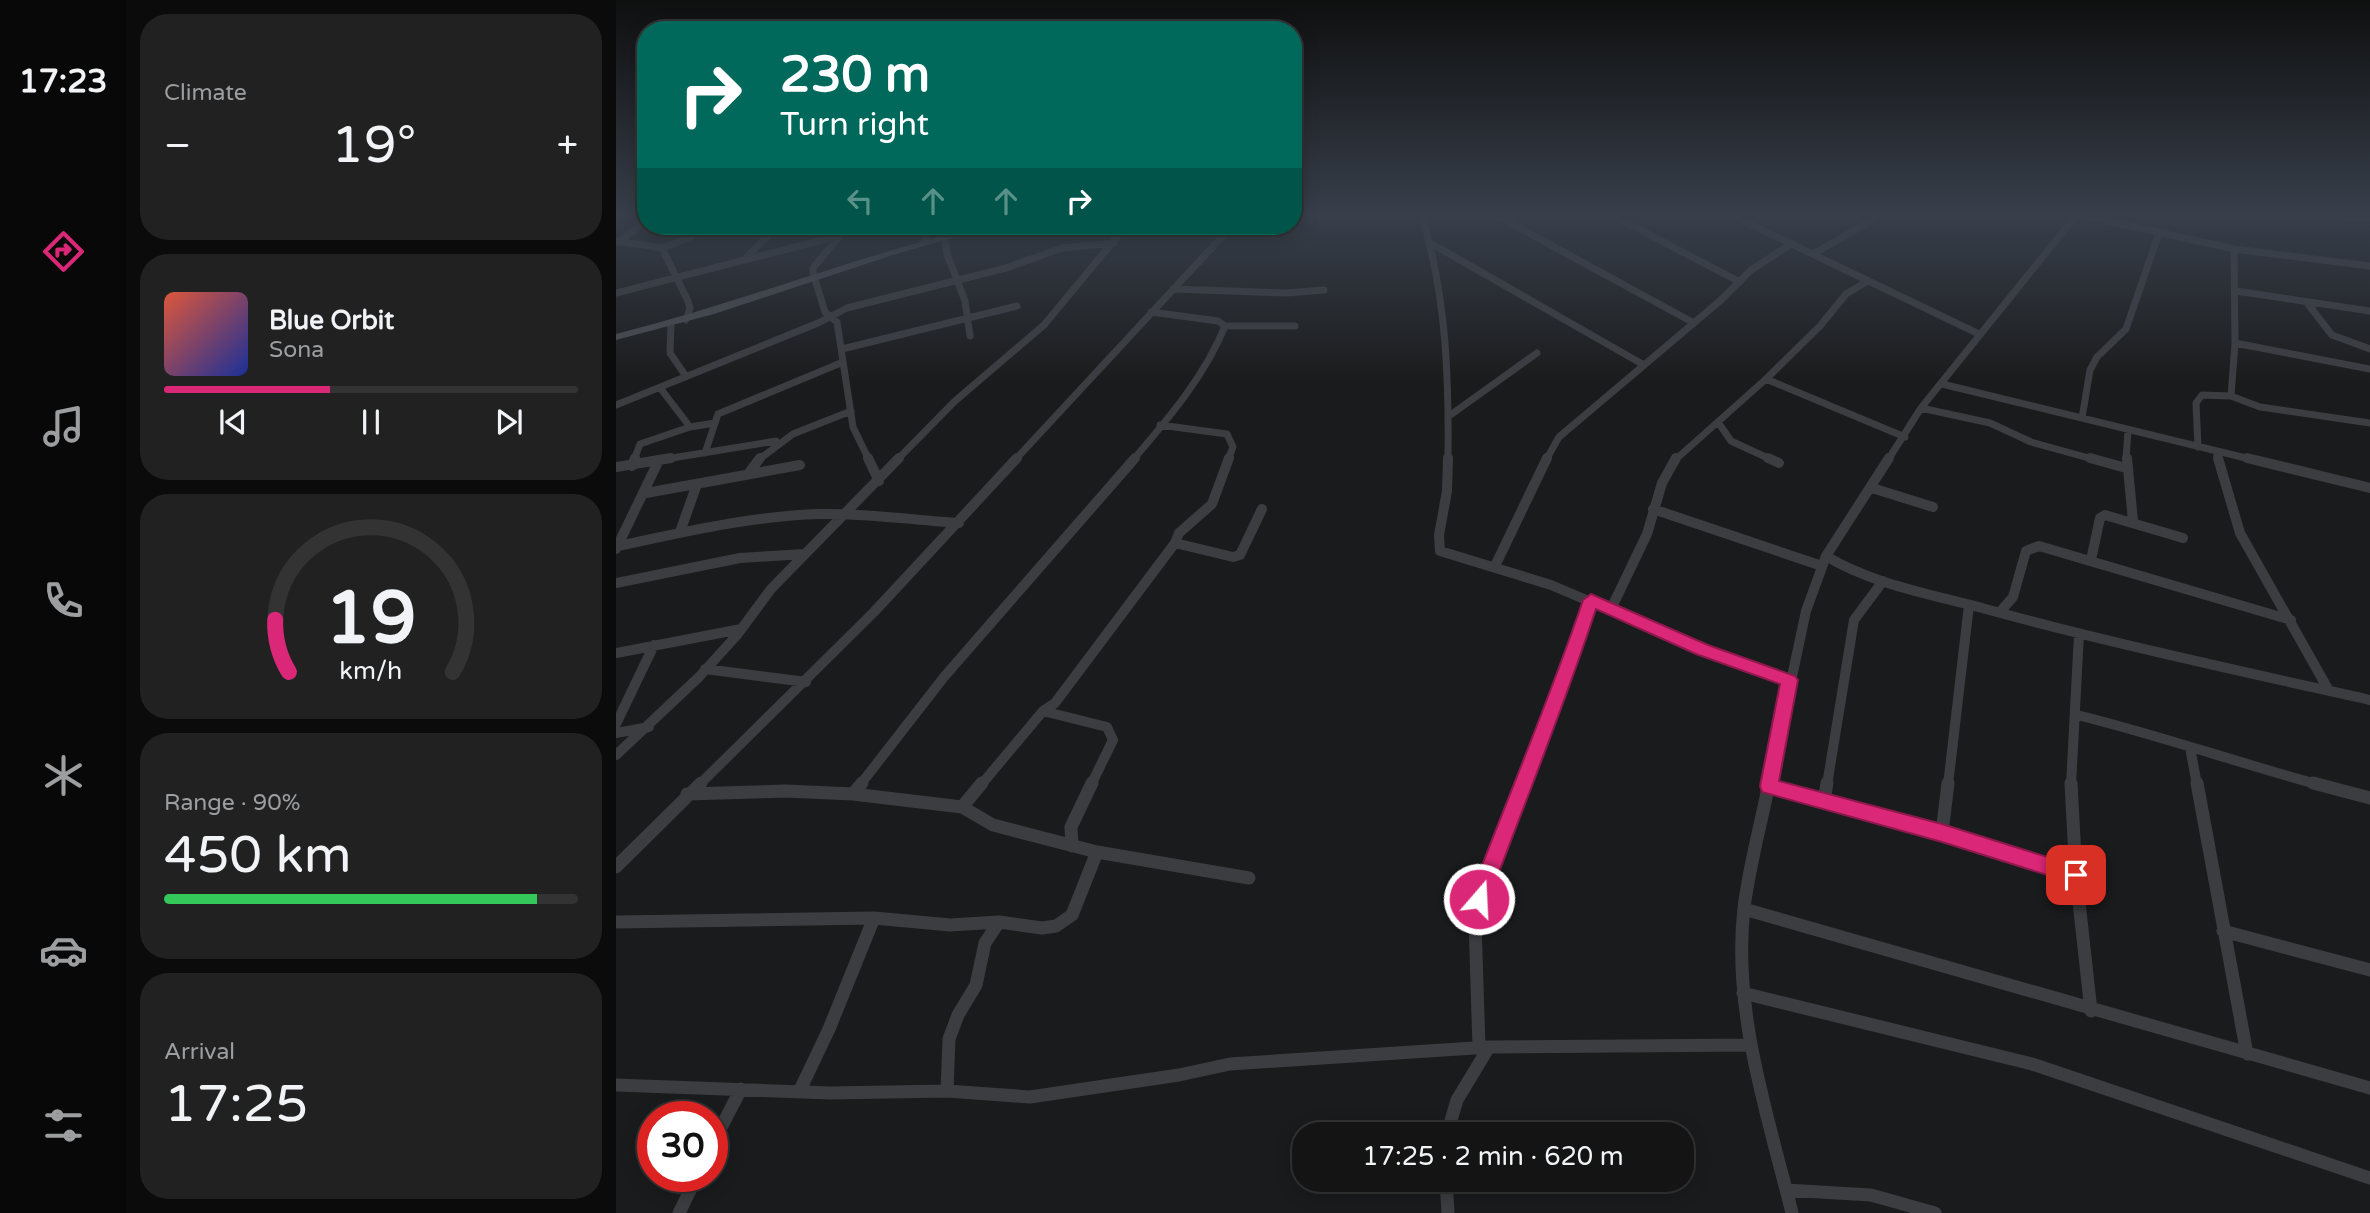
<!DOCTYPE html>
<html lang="en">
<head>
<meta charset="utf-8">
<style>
  body { margin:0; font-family:"Varela Round",sans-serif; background:#212122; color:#f1f3f6; height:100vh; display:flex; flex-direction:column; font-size:26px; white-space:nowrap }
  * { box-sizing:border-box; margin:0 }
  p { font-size:23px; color:#9d9ea0 }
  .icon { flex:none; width:38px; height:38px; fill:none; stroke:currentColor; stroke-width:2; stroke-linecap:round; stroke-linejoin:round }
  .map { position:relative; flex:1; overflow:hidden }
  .drawer { display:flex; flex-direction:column; gap:14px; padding:14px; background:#0b0b0c; width:490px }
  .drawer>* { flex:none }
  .guide { position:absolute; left:21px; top:21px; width:665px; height:214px; border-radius:28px; box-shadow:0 4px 18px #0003,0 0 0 2px #333334; background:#00695c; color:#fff; overflow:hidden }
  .speed { position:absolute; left:21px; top:1101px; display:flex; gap:14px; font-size:35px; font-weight:700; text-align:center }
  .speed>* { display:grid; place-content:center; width:91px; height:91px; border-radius:50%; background:#141415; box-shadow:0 4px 18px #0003,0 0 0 2px #333334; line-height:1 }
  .speed .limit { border:10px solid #d22; background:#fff; color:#111 }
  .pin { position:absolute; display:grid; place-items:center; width:60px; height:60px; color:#fff; margin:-30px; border-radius:14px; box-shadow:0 4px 10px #0006 }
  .me { position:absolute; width:77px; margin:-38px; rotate:19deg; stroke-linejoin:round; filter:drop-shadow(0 0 5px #0008) }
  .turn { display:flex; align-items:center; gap:24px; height:147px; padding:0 28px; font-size:32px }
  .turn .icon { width:91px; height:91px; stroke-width:2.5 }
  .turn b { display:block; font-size:49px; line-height:60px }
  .lanes { display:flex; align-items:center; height:66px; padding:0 28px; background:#0003; justify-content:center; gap:35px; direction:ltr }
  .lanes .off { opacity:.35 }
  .big { font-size:52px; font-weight:600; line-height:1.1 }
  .drawer .card { flex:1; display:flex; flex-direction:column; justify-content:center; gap:10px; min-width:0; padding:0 24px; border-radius:28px; background:#212122 }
  .drawer .dial { align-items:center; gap:0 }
  .dial svg { height:182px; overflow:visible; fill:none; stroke:#333334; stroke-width:7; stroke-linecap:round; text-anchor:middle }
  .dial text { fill:#f1f3f6; stroke:none }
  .song { display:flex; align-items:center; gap:21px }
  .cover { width:84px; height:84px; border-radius:10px; background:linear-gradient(135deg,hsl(10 70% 55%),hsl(230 70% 35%)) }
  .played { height:7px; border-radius:4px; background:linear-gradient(90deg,#db2777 40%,#333334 40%) }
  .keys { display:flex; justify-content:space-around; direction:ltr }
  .heat { display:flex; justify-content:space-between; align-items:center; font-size:38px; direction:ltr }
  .charge { height:10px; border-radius:5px; background:linear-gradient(90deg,#34c759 90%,#333334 0) }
  .trip { position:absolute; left:676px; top:1122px; width:402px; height:70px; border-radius:28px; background:#141415; box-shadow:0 4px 18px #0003,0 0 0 2px #333334; font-weight:600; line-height:70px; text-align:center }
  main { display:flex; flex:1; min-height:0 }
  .menu { display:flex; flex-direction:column; width:126px; justify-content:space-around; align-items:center; background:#080808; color:#9d9ea0 }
  .menu .icon { width:49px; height:49px }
  .menu .current { color:#db2777 }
  .menu b { font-size:32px; color:#f1f3f6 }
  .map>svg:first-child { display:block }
</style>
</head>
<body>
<main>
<nav class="menu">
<b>17:23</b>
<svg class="icon current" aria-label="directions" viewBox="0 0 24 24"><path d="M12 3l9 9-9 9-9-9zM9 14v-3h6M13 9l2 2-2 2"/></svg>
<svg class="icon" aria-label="music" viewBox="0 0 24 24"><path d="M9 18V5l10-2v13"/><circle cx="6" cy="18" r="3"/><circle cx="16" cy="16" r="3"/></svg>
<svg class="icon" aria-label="phone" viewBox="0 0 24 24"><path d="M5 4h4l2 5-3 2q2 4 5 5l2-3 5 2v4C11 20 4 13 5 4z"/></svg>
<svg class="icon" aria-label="climate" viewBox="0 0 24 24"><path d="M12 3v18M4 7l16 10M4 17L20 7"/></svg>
<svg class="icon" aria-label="car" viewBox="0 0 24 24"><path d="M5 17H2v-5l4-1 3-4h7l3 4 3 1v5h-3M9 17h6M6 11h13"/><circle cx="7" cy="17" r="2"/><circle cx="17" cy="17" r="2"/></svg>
<svg class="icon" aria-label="filters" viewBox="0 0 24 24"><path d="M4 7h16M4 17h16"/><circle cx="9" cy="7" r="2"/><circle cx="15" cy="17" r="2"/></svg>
</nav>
<section class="drawer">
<div class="card"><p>Climate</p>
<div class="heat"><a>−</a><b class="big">19°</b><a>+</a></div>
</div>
<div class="card">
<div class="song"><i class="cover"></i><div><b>Blue Orbit</b><p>Sona</p></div></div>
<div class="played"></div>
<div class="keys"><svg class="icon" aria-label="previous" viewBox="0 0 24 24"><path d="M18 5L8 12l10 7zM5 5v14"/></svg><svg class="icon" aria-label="pause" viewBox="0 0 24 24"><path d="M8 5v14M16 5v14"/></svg><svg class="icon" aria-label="next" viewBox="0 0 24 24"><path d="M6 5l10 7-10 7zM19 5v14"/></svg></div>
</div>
<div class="card dial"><svg viewBox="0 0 100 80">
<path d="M14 69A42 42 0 1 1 86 69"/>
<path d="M14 69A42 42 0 0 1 8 46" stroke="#db2777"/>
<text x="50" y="56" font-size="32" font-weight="700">19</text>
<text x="50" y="72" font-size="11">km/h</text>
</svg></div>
<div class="card"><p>Range · 90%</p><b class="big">450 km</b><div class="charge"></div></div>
<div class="card"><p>Arrival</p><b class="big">17:25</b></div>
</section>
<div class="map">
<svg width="1754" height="1213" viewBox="0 0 1754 1213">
  <rect width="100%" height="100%" fill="#1a1b1c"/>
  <path fill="#212721" d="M1121 213H1186L1193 217 1149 226Z"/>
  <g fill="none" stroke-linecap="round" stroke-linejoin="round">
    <path stroke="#3c3d41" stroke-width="7" d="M805 213C830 294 833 375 832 460
      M876 213 1078 323
      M992 213 1124 282
      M1111 213 1363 334
      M1669 213 1754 219
      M1461 214 1618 249 1754 266
      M232 226 197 268V273L209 312 221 322 237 427 253 460
      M329 237 331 254 349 301 354 336
      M0 241 46 248 72 301 74 308 70 320
      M3 242 30 221
      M308 242 316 226
      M816 244 1028 365
      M46 248 75 237 91 226
      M1197 254 1269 213
      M131 257 161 226
      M557 289 670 293 708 290
      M1620 291 1754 311
      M0 293 222 236
      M1691 303 1716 335 1754 349
      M535 312 602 321 609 326H679
      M55 325 54 353 69 375
      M1619 343 1754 369
      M226 349 401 306
      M1150 379 1289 437
      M1326 384 1638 460
      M45 389 74 427
      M1615 396 1619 343 1618 249
      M0 405 202 323 231 308 390 268 446 248 498 243
      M1305 408 1374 423 1415 442 1480 460
      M833 416 921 353
      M1466 418 1474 370 1481 357 1510 329 1543 233
      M1102 422 1115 441 1156 460
      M544 425 611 434 617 447 612 460
      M1582 447 1580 403 1586 395 1615 396 1644 407 1754 423
      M1600 451 1603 460
      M89 453 102 414 227 362
      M18 460 24 444 74 427 99 423
      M44 460 160 441
      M142 460 177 434 235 411
      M281 460 339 401 428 325 510 226
      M399 460 616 226
      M517 460C552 419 589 376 609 326
      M930 460 943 437 1105 300 1135 270 1175 244
      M1059 460 1150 379 1204 326 1230 294 1250 282
      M1272 460 1305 408 1462 213
      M1510 460 1512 431"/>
    <path stroke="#3c3d41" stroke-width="10" d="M252 458 263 481
      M832 458 831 491 823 535 824 551 935 585 1086 649 1173 680
      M1152 458 1163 463
      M1474 458 1510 468
      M1511 458 1517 521
      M1602 458 1624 533 1712 689
      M1631 458 1754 488
      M16 466 19 458
      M0 467 55 458
      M132 474 144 458
      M1256 488 1317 507
      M30 493 184 465
      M1037 509 1206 566
      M64 532 81 484
      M559 543 617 557 624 555 646 509
      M2 546C68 532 135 516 204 514 250 513 297 520 343 523
      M0 549 43 460
      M1210 556C1256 584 1314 594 1366 608 1494 643 1624 671 1754 700
      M1475 560 1484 518 1489 515 1567 538
      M879 566 931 458
      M0 583 124 558 188 554
      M995 609 1031 534 1046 483 1060 458
      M1384 612 1397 597 1410 551 1423 546 1675 620
      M0 653 125 629
      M89 669 190 682
      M427 711 491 727 497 740 475 785
      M1461 715C1543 735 1622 763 1704 785
      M0 724 38 645
      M0 733 33 727
      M1574 747 1581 785
      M0 755 83 677 121 635 155 589 283 458
      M83 785 258 612 401 458
      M244 785 328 677 519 458
      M365 785 427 711 439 703 559 543 563 533 596 504 613 458
      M906 785 940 705 975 600
      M1153 785 1190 611 1210 556 1273 458
      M1211 785 1238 620 1267 581
      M1332 785 1353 605
      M1455 785 1463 634"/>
    <path stroke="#3c3d41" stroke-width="13" d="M1153 783C1145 824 1133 867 1128 908 1116 1010 1152 1116 1176 1213
      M1455 783 1460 875 1475 1011
      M1581 783 1631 1054
      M1697 783 1754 798
      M1153 786 1326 833 1460 875
      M71 794 170 791 237 794 346 807 377 825 481 852 633 878
      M237 794 246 783
      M1208 801 1211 783
      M346 807 366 783
      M1326 833 1332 783
      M456 846 455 827 476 783
      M0 867 85 783
      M1128 909 1754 1088
      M0 922 258 918 334 925 383 922 426 928 440 926 456 915 481 852
      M1607 931 1754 970
      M1127 993 1416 1064 1754 1178
      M863 1048 859 921 863 899 907 783
      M0 1085 214 1093 331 1091 414 1097 563 1075 614 1064 873 1047 1135 1045
      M331 1091 333 1039 342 1015 360 985 369 943 383 922
      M183 1092 213 1029 258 918
      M831 1134 841 1100 873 1047
      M96 1145 125 1089
      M830 1180 832 1213
      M1170 1190 1255 1195 1319 1213
      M63 1213 81 1176"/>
    <path fill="#4a4c51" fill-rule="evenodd" d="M364 226H379L283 253 98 314 0 340V334C123 303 241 256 364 226Z"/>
  </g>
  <linearGradient id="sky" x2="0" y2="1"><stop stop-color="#0e0f0f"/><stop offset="0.56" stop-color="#383f4b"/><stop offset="1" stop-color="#383f4b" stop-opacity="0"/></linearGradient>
  <rect width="1754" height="383" fill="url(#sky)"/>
  <path fill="#db2777" stroke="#8e194d" stroke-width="2" d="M975 594 1092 645 1179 676 1182 680 1163 781 1326 824 1460 866 1467 868 1470 875 1467 882 1460 884 1326 842 1146 792 1144 786 1164 684 1080 654 980 609C948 707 909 802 873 899L871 906 863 909 856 906 853 899C891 799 933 701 967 600Z"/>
</svg>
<div class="speed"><div class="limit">30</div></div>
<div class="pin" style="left:1460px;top:875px;background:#d93025"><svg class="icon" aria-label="arrive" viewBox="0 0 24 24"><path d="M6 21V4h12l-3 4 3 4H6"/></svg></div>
<svg class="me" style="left:863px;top:899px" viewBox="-20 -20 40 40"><circle r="17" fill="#db2777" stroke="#fff" stroke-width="3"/><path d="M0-11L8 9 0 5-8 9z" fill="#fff"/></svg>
<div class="trip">17:25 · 2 min · 620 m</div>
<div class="guide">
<div class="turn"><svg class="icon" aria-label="right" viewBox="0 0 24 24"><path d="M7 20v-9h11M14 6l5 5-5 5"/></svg><div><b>230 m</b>Turn right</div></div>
<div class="lanes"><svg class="icon off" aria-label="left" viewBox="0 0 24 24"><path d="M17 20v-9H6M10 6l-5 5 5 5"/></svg><svg class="icon off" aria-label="ahead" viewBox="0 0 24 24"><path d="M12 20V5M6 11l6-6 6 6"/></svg><svg class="icon off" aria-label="ahead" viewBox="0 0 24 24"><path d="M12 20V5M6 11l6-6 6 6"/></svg><svg class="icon" aria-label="right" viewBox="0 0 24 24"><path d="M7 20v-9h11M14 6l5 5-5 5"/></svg></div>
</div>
</div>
</main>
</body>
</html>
